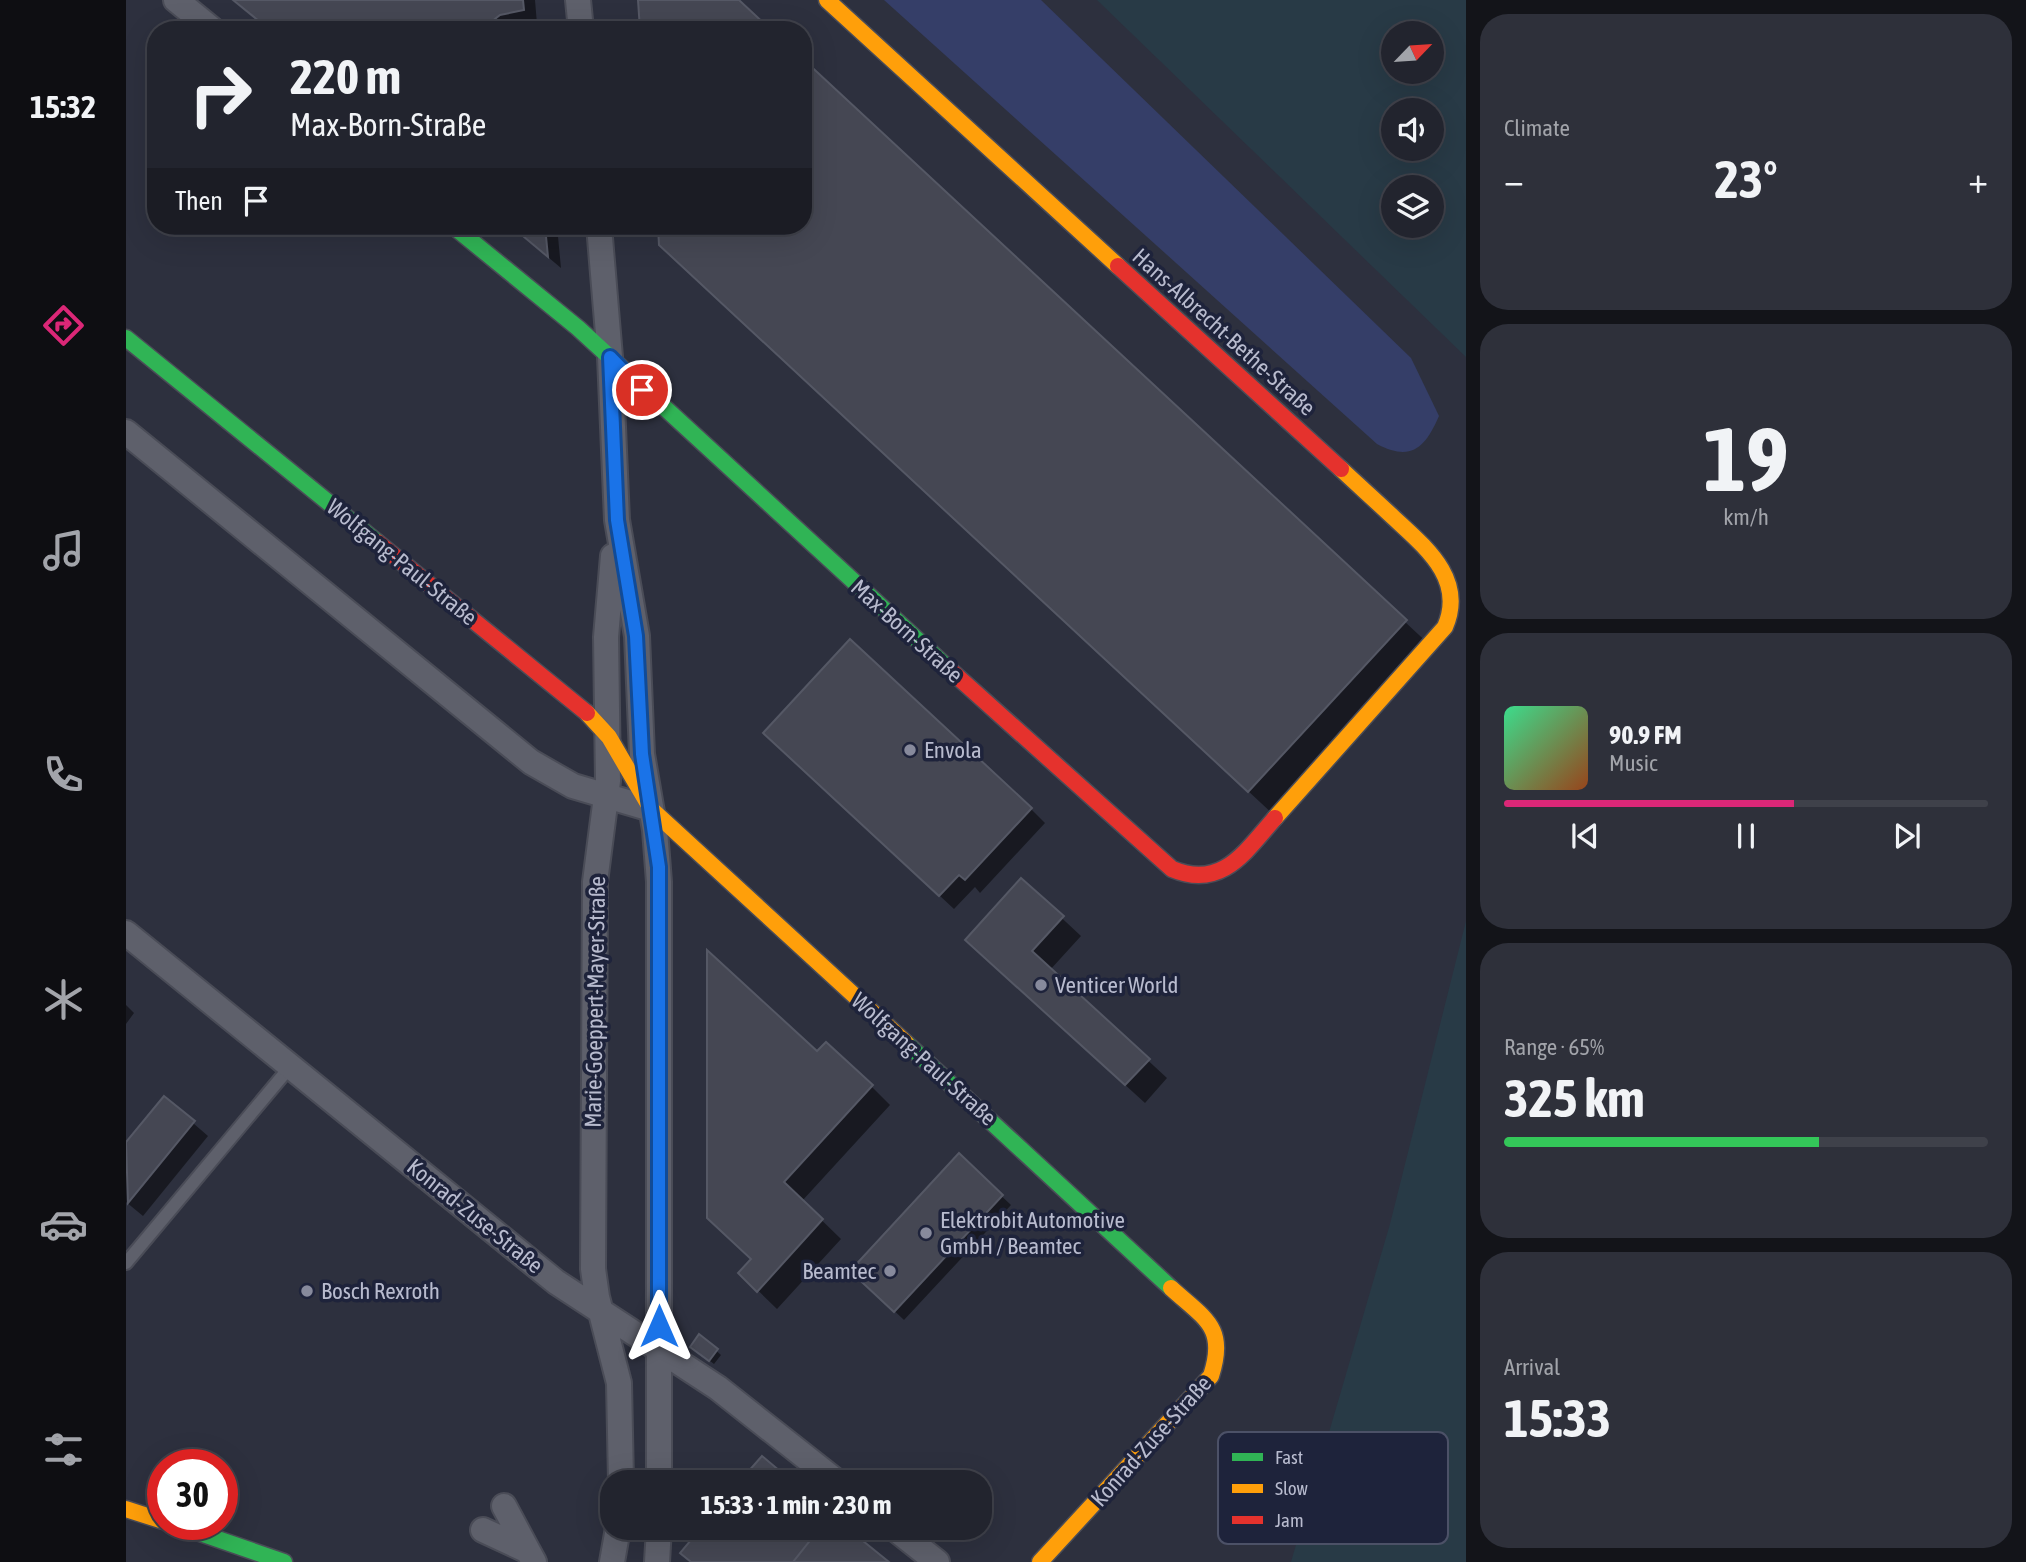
<!DOCTYPE html>
<html lang="en">
<head>
<meta charset="utf-8">
<style>
  body { margin:0; font-family:"Asap Condensed",sans-serif; background:#2e303a; color:#f1f3f6; height:100vh; display:flex; flex-direction:column; font-size:26px; white-space:nowrap }
  * { box-sizing:border-box; margin:0 }
  p { font-size:23px; color:#a2a4aa }
  .icon { flex:none; width:38px; height:38px; fill:none; stroke:currentColor; stroke-width:2; stroke-linecap:round; stroke-linejoin:round }
  .map { position:relative; flex:1; overflow:hidden }
  .drawer { display:flex; flex-direction:column; gap:14px; padding:14px; background:#131419; width:560px }
  .drawer>* { flex:none }
  .top-card { position:absolute; left:21px; top:21px; width:665px; height:214px; border-radius:28px; box-shadow:0 7px 28px #0002,0 0 0 2px #3f414a; background:#22242e; color:#f1f3f6; overflow:hidden }
  .needle { width:46px; rotate:65deg }
  .controls { position:absolute; left:1255px; top:21px; display:grid; gap:14px }
  .controls a { display:grid; place-items:center; width:63px; height:63px; border-radius:50%; background:#22242e; box-shadow:0 7px 28px #0002,0 0 0 2px #3f414a; font-size:35px }
  .speed { position:absolute; left:21px; top:1449px; display:flex; gap:14px; font-size:35px; font-weight:700; text-align:center }
  .speed>* { display:grid; place-content:center; width:91px; height:91px; border-radius:50%; background:#22242e; box-shadow:0 7px 28px #0002,0 0 0 2px #3f414a; line-height:1 }
  .speed .limit { border:10px solid #d22; background:#fff; color:#111 }
  .pin { position:absolute; display:grid; place-items:center; width:60px; height:60px; color:#fff; margin:-30px; border:4px solid #fff; border-radius:50%; box-shadow:0 2px 7px #0007 }
  .me { position:absolute; width:77px; margin:-38px; rotate:0deg; stroke-linejoin:round; filter:drop-shadow(0 0 5px #0008) }
  .turn { display:flex; align-items:center; gap:24px; height:147px; padding:0 28px; font-size:32px }
  .turn .icon { width:91px; height:91px; stroke-width:2.5 }
  .turn b { display:block; font-size:49px; line-height:60px }
  .then { display:flex; align-items:center; height:66px; padding:0 28px; background:#0003; gap:14px; font-size:26px }
  .big { font-size:52px; font-weight:700; line-height:1.1 }
  .drawer .widget { flex:1; display:flex; flex-direction:column; justify-content:center; gap:10px; min-width:0; padding:0 24px; border-radius:28px; background:#2e303a }
  .drawer .dial { align-items:center; gap:0 }
  .dial b { font-size:91px; line-height:1 }
  .song { display:flex; align-items:center; gap:21px }
  .cover { width:84px; height:84px; border-radius:10px; background:linear-gradient(135deg,hsl(150 70% 55%),hsl(20 70% 35%)) }
  .played { height:7px; border-radius:4px; background:linear-gradient(90deg,#db2777 60%,#3f414a 60%) }
  .keys { display:flex; justify-content:space-around; direction:ltr }
  .heat { display:flex; justify-content:space-between; align-items:center; font-size:38px; direction:ltr }
  .charge { height:10px; border-radius:5px; background:linear-gradient(90deg,#34c759 65%,#3f414a 0) }
  .trip { position:absolute; left:474px; top:1470px; width:392px; height:70px; border-radius:28px; background:#22242e; box-shadow:0 7px 28px #0002,0 0 0 2px #3f414a; font-weight:700; line-height:70px; text-align:center }
  main { display:flex; flex:1; min-height:0 }
  .tab-bar { display:flex; flex-direction:column; width:126px; justify-content:space-around; align-items:center; background:#0e0e12; color:#a2a4aa }
  .tab-bar .icon { width:49px; height:49px }
  .tab-bar .active { color:#db2777 }
  .tab-bar b { font-size:32px; color:#f1f3f6 }
  .map>svg:first-child { display:block }
</style>
</head>
<body>
<main>
<nav class="tab-bar">
<b>15:32</b>
<svg class="icon active" aria-label="directions" viewBox="0 0 24 24"><path d="M12 3l9 9-9 9-9-9zM9 14v-3h6M13 9l2 2-2 2"/></svg>
<svg class="icon" aria-label="music" viewBox="0 0 24 24"><path d="M9 18V5l10-2v13"/><circle cx="6" cy="18" r="3"/><circle cx="16" cy="16" r="3"/></svg>
<svg class="icon" aria-label="phone" viewBox="0 0 24 24"><path d="M5 4h4l2 5-3 2q2 4 5 5l2-3 5 2v4C11 20 4 13 5 4z"/></svg>
<svg class="icon" aria-label="climate" viewBox="0 0 24 24"><path d="M12 3v18M4 7l16 10M4 17L20 7"/></svg>
<svg class="icon" aria-label="car" viewBox="0 0 24 24"><path d="M5 17H2v-5l4-1 3-4h7l3 4 3 1v5h-3M9 17h6M6 11h13"/><circle cx="7" cy="17" r="2"/><circle cx="17" cy="17" r="2"/></svg>
<svg class="icon" aria-label="filters" viewBox="0 0 24 24"><path d="M4 7h16M4 17h16"/><circle cx="9" cy="7" r="2"/><circle cx="15" cy="17" r="2"/></svg>
</nav>
<div class="map">
<svg width="1340" height="1562" viewBox="0 0 1340 1562">
  <rect width="100%" height="100%" fill="#2d303e"/>
  <path fill="#283a46" fill-rule="evenodd" d="M971 0H1340V357ZM1267 33H1306V72H1267ZM1267 110H1306V149H1267ZM1267 187H1306V226H1267Z
    M1340 921V1562H1165L1264 1224Z"/>
  <path fill="#353e68" d="M758 0H915L1285 358 1313 416C1299 448 1285 462 1251 444Z"/>
  <path fill="#0007" d="M106 0H409L411 24 387 30H145Z
    M677 62 1307 648 1150 817 535 244 533 226H677Z
    M385 226H431L435 268Z
    M654 747 905 809 919 823 854 893 849 887 828 909Z
    M895 880 955 936 924 970 1041 1078 1019 1103 860 958Z
    M0 1005 8 1013 0 1024Z
    M691 1054 745 1086 764 1105 676 1201 715 1239 651 1309 614 1273 627 1259Z
    M38 1098 82 1136 17 1216 0 1202V1145Z
    M833 1156 885 1205 778 1320 726 1271Z
    M574 1336 595 1355 588 1364 571 1351Z
    M577 1528H720L762 1562H566L556 1553Z"/>
  <path fill="#454753" stroke="#555865" stroke-width="2" d="M107 0H397L398 10 374 15 355 30H144Z
    M512 0H613L645 30H514Z
    M677 59 1281 620 1122 792 533 245 532 226H677Z
    M385 226H419L422 257Z
    M724 639 906 808 839 880 833 875 813 896 637 733Z
    M895 878 938 916 906 951 1024 1059 999 1085 839 940Z
    M581 950 691 1051 700 1042 747 1085 658 1182 697 1219 631 1292 612 1273 625 1259 581 1218Z
    M38 1096 69 1121 2 1203 0 1142Z
    M833 1153 877 1195 768 1312 724 1271Z
    M573 1334 592 1349 583 1361 564 1347Z
    M636 1456 667 1482H613Z
    M575 1528H694L667 1562H565L554 1553Z
    M694 1528H721L763 1562H667Z"/>
  <g fill="none" stroke-linecap="round" stroke-linejoin="round">
    <defs>
      <path id="lane" d="M0 1263 164 1067"/>
      <path id="street" d="M50 0 87 30
        M452 0 455 30
        M473 226 484 357 491 520 511 636 516 754 529 830 533 882V1482
        M0 432 405 762 447 786 525 809
        M487 556 480 637 482 781 469 882 467 1269 471 1297 493 1383 495 1482
        M0 933 430 1282 592 1388 711 1482
        M378 1506 402 1551
        M768 1528 811 1562
        M357 1530 402 1551 408 1562
        M486 1562 492 1528
        M531 1562 533 1528"/>
      <path id="fast" d="M327 226 452 328 823 669
        M0 338 251 542
        M780 1043 1045 1288
        M48 1524 158 1562"/>
      <path id="slow" d="M701 0 992 266
        M461 713 483 737 525 809 780 1043
        M1149 818 1319 627C1340 579 1299 547 1268 518 1250 501 1232 485 1215 469
        M0 1509 37 1521
        M914 1562 1085 1376C1101 1327 1079 1319 1045 1288"/>
      <path id="jam" d="M992 266 1215 469
        M251 542 461 713
        M823 669 1046 869C1096 890 1119 852 1149 818"/>
    </defs>
    <use href="#lane" stroke="#4a4c57" stroke-width="16"/>
    <use href="#street" stroke="#4a4c57" stroke-width="28"/>
    <use href="#fast" stroke="#4a4c57" stroke-width="19"/>
    <use href="#slow" stroke="#4a4c57" stroke-width="19"/>
    <use href="#jam" stroke="#4a4c57" stroke-width="19"/>
    <use href="#lane" stroke="#5e606b" stroke-width="12"/>
    <use href="#street" stroke="#5e606b" stroke-width="24"/>
    <use href="#fast" stroke="#30b455" stroke-width="16"/>
    <use href="#slow" stroke="#ff9f0a" stroke-width="16"/>
    <use href="#jam" stroke="#e5322d" stroke-width="16"/>
  </g>
  <g fill="none" stroke-linecap="round" stroke-linejoin="round">
    <defs>
      <path id="route" d="M516 390 484 357 491 520 510 636 516 754 533 867V1326"/>
    </defs>
    <use href="#route" stroke="#114b97" stroke-width="18"/>
    <use href="#route" stroke="#1a73e8" stroke-width="12"/>
  </g>
  <g fill="#878a9c" stroke="#1e233b" stroke-width="2.5">
    <circle cx="784" cy="750" r="7"/>
    <circle cx="915" cy="985" r="7"/>
    <circle cx="800" cy="1233" r="7"/>
    <circle cx="764" cy="1271" r="7"/>
    <circle cx="181" cy="1291" r="7"/>
  </g>
  <g text-anchor="middle" dominant-baseline="central" stroke-width="7" stroke-linejoin="round" paint-order="stroke">
    <g font-size="23" fill="#b8bbce" stroke="#1e233b">
      <text transform="translate(1098 332) rotate(42)">Hans-Albrecht-Bethe-Straße</text>
      <text transform="translate(276 562) rotate(39)">Wolfgang-Paul-Straße</text>
      <text transform="translate(781 631) rotate(42)">Max-Born-Straße</text>
      <text transform="translate(469 1002) rotate(-89)">Marie-Goeppert-Mayer-Straße</text>
      <text transform="translate(798 1059) rotate(42)">Wolfgang-Paul-Straße</text>
      <text transform="translate(349 1216) rotate(39)">Konrad-Zuse-Straße</text>
      <text transform="translate(1025 1441) rotate(-48)">Konrad-Zuse-Straße</text>
    </g>
    <g font-size="23" fill="#b8bbce" stroke="#1e233b" text-anchor="start">
      <text x="798" y="750">Envola</text>
      <text x="929" y="985">Venticer World</text>
      <text x="814" y="1220">Elektrobit Automotive<tspan x="814" dy="26">GmbH / Beamtec</tspan></text>
      <text x="750" y="1271" text-anchor="end">Beamtec</text>
      <text x="195" y="1291">Bosch Rexroth</text>
    </g>
  </g>
  <rect x="1092" y="1432" width="230" height="112" rx="10" fill="#1e233b" stroke="#4c5167" stroke-width="2"/>
  <rect x="1106" y="1453" width="31" height="8" fill="#30b455"/>
  <rect x="1106" y="1484" width="31" height="9" fill="#ff9f0a"/>
  <rect x="1106" y="1516" width="31" height="8" fill="#e5322d"/>
  <g font-size="19" fill="#b8bbce">
    <text x="1149" y="1464">Fast</text>
    <text x="1149" y="1495">Slow</text>
    <text x="1149" y="1527">Jam</text>
  </g>
</svg>
<div class="controls">
<a><svg class="needle" viewBox="-14 -14 28 28"><path d="M0-13l5 13h-10z" fill="#e53935"/><path d="M0 13l5-13h-10z" fill="#a2a4aa"/></svg></a>
<a><svg class="icon" aria-label="sound" viewBox="0 0 24 24"><path d="M4 9h4l5-4v14l-5-4H4zM17 9q2 3 0 6"/></svg></a>
<a><svg class="icon" aria-label="layers" viewBox="0 0 24 24"><path d="M12 4l9 5-9 5-9-5zM3 14l9 5 9-5"/></svg></a>
</div>
<div class="speed"><div class="limit">30</div></div>
<div class="pin" style="left:516px;top:390px;background:#d93025"><svg class="icon" aria-label="arrive" viewBox="0 0 24 24"><path d="M6 21V4h12l-3 4 3 4H6"/></svg></div>
<svg class="me" style="left:533px;top:1326px" viewBox="-20 -20 40 40"><path d="M0-17L14 15 0 8-14 15z" fill="#1a73e8" stroke="#fff" stroke-width="4"/></svg>
<div class="trip">15:33 · 1 min · 230 m</div>
<div class="top-card">
<div class="turn"><svg class="icon" aria-label="right" viewBox="0 0 24 24"><path d="M7 20v-9h11M14 6l5 5-5 5"/></svg><div><b>220 m</b>Max-Born-Straße</div></div>
<div class="then">Then<svg class="icon" aria-label="arrive" viewBox="0 0 24 24"><path d="M6 21V4h12l-3 4 3 4H6"/></svg></div>
</div>
</div>
<section class="drawer">
<div class="widget"><p>Climate</p>
<div class="heat"><a>−</a><b class="big">23°</b><a>+</a></div>
</div>
<div class="widget dial"><b>19</b><p>km/h</p></div>
<div class="widget">
<div class="song"><i class="cover"></i><div><b>90.9 FM</b><p>Music</p></div></div>
<div class="played"></div>
<div class="keys"><svg class="icon" aria-label="previous" viewBox="0 0 24 24"><path d="M18 5L8 12l10 7zM5 5v14"/></svg><svg class="icon" aria-label="pause" viewBox="0 0 24 24"><path d="M8 5v14M16 5v14"/></svg><svg class="icon" aria-label="next" viewBox="0 0 24 24"><path d="M6 5l10 7-10 7zM19 5v14"/></svg></div>
</div>
<div class="widget"><p>Range · 65%</p><b class="big">325 km</b><div class="charge"></div></div>
<div class="widget"><p>Arrival</p><b class="big">15:33</b></div>
</section>
</main>
</body>
</html>
